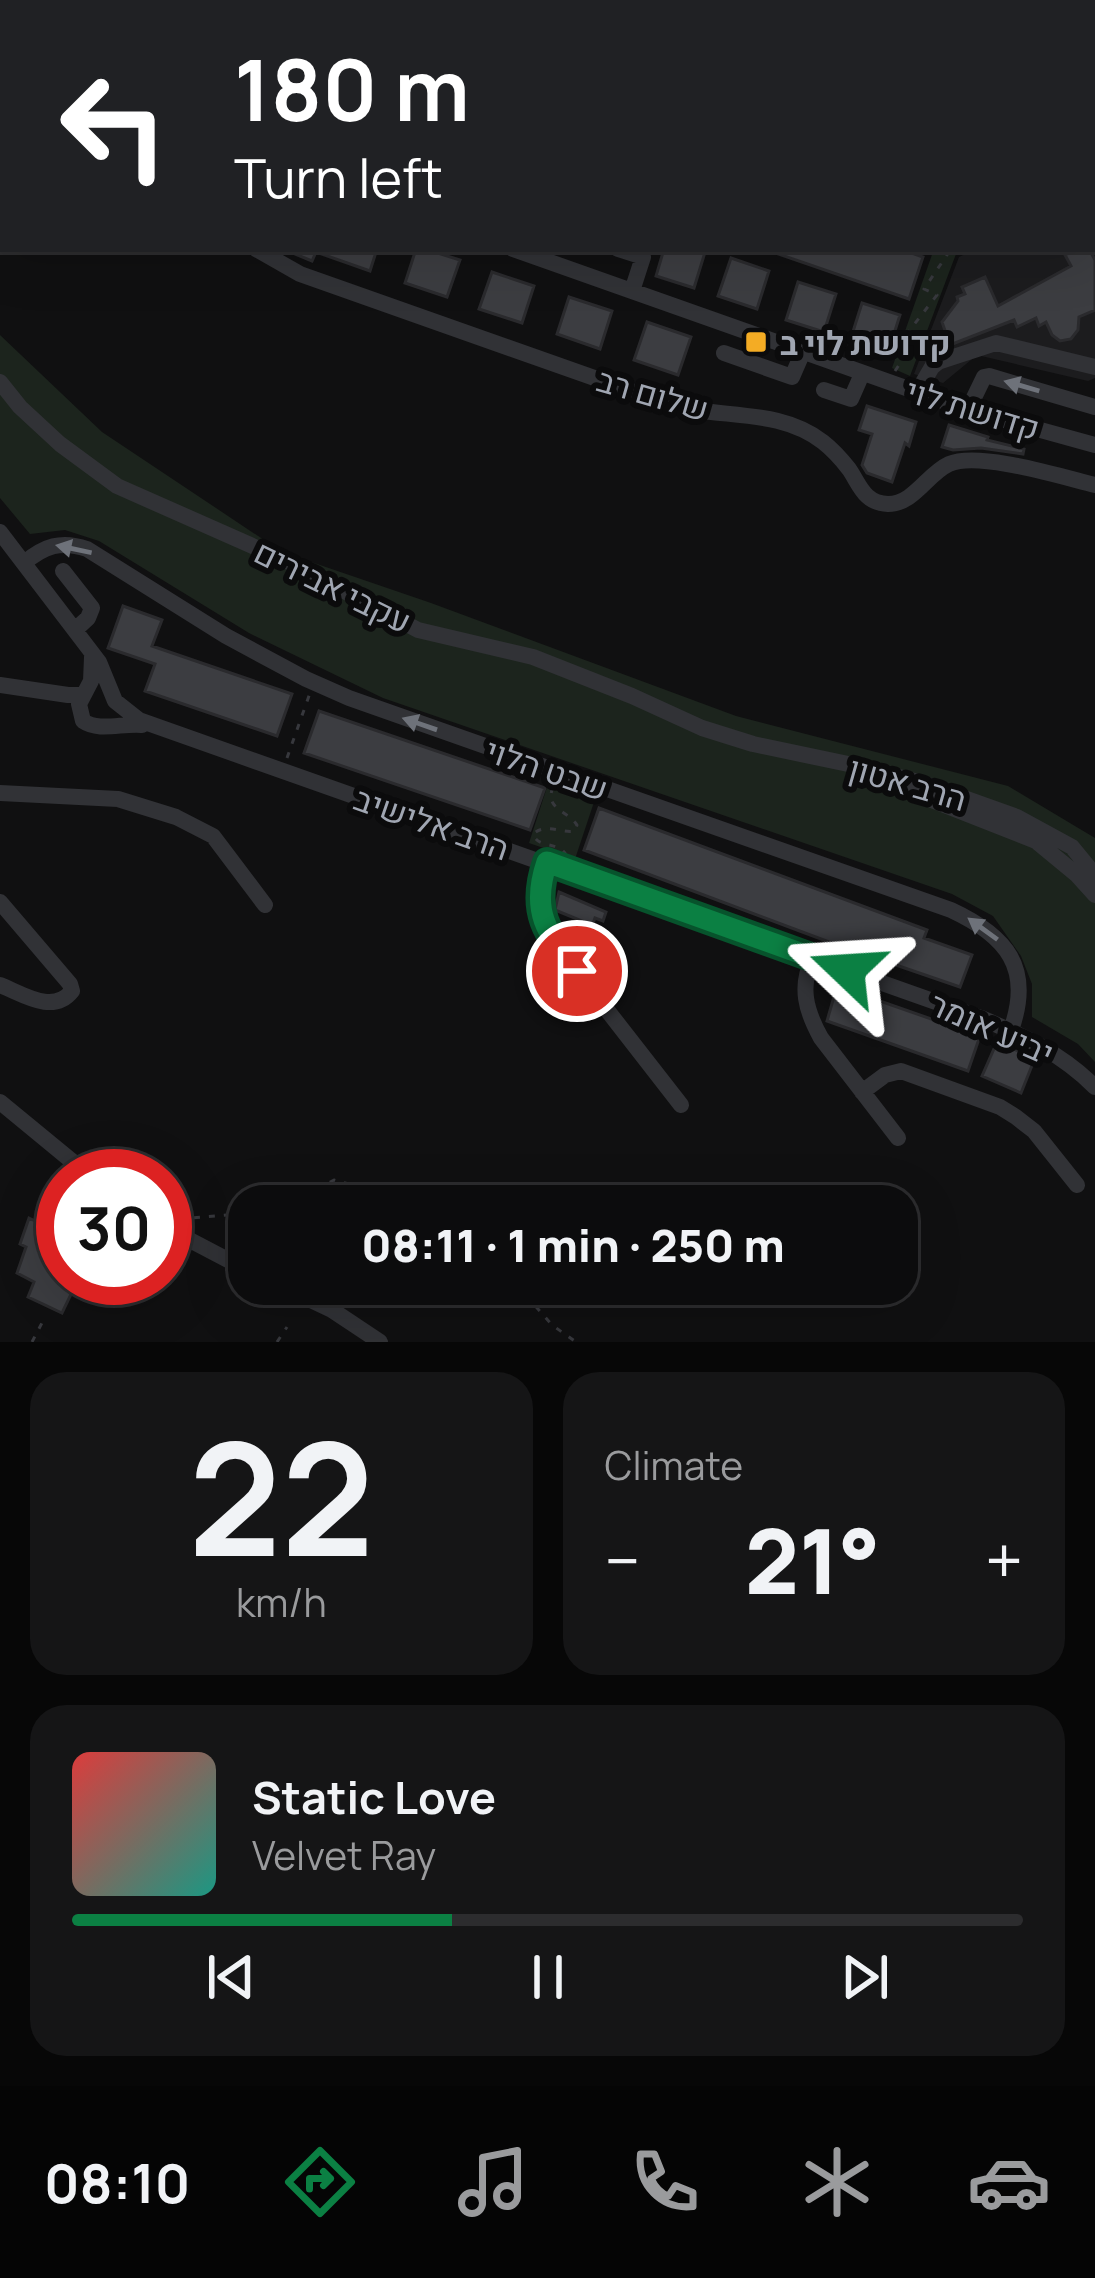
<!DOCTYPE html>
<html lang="en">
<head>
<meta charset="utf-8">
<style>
  body { margin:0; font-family:Manrope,Heebo,sans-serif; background:#151516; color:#f1f3f6; height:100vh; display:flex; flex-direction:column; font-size:45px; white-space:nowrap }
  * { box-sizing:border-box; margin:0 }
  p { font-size:39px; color:#9a9b9d }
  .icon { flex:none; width:66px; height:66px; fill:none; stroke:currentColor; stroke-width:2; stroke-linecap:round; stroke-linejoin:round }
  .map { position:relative; height:1342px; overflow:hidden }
  .sheet { display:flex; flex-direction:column; gap:30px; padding:30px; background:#070707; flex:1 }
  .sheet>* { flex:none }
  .top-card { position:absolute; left:0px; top:0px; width:1095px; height:252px; box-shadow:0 12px 48px #0002,0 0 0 3px #2c2c2e; background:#202124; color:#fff; overflow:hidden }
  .speed { position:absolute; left:36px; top:1149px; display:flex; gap:24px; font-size:60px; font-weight:700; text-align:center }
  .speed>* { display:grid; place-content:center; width:156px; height:156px; border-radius:50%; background:#0c0c0d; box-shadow:0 12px 48px #0002,0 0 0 3px #2c2c2e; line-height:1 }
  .speed .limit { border:18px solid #d22; background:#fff; color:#111 }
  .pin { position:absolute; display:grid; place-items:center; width:102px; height:102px; color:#fff; margin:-51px; border:6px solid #fff; border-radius:50%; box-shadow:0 3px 12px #0007 }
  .me { position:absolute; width:132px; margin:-66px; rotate:290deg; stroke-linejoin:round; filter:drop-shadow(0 0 9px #0008) }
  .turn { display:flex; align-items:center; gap:42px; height:252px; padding:0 36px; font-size:54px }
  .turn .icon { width:156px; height:156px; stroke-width:2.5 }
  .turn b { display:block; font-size:84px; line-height:102px }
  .big { font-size:90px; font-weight:800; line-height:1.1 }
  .sheet .widget { flex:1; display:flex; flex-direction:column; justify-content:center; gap:18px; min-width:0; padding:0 42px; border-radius:36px; background:#151516 }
  .sheet .dial { align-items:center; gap:0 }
  .dial b { font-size:156px; line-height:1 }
  .song { display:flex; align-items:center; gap:36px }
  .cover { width:144px; height:144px; border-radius:18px; background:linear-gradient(135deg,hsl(0 70% 55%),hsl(170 70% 35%)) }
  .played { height:12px; border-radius:6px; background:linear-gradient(90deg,#0b8043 40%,#2c2c2e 40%) }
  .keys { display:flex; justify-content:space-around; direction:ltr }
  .heat { display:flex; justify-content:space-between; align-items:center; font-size:66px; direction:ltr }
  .sheet .tiles { flex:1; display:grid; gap:30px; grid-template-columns:1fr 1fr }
  .widget:last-child { grid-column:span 2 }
  .trip { position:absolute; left:228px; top:1185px; width:690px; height:120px; border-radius:36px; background:#0c0c0d; box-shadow:0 12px 48px #0002,0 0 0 3px #2c2c2e; font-weight:800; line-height:120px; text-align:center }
  .tab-bar { display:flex; height:192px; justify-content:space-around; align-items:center; background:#050505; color:#9a9b9d }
  .tab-bar .icon { width:84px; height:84px }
  .tab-bar .on { color:#0b8043 }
  .tab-bar b { font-size:54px; color:#f1f3f6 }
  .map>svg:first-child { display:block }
</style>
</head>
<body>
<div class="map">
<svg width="1095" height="1342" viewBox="0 0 1095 1342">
  <rect width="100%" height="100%" fill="#101011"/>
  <path fill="#1c1c1e" d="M1092 229 1095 230V378L1088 381 977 355 943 383 914 374 959 257 976 249H1092Z"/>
  <path fill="#1c241d" d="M767 0H1095V223L1092 222V3H766Z
    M934 249H966L956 254 910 376 892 368Z
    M0 335 102 432 282 552 431 603 736 716 1008 786 1095 838V1062L1078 1044 1032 1017V984L1021 956 993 916 952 894 383 698 249 633 99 541 65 530 30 534 0 498Z
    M547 787 594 802 575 859 529 843Z"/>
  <path fill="#3c3d41" stroke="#2a2a2d" stroke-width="3" d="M283 249H377L370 271 316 252 312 261Z
    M416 249H425L460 260 447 297 405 283Z
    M664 249H706L694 288 656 276Z
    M764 249H900L923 257 909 299Z
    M1077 249H1089L1095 260V310L1079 317 1078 330 1071 339 1060 341 1052 335 1046 322 1039 326 1036 318 1017 327 1014 320 950 345 942 322 958 301 957 297 965 294 962 287 985 277 998 306 1071 266 1065 255Z
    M731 258 769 271 757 309 718 296Z
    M492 272 534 286 522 323 479 309Z
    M798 282 836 294 824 332 786 320Z
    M569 297 612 311 600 349 557 334Z
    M862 303 900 315 888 353 850 341Z
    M647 322 691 337 678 375 634 360Z
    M867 406 916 422 909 446 905 443 892 482 867 473 862 465 872 434 859 430Z
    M949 425 988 437 987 440 1024 449 1023 454 981 448 953 450 942 447Z
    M123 606 162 620 152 646 292 694 277 736 145 691 155 664 108 648Z
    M319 711 545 788 530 830 304 753Z
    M599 808 927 930 924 938 972 955 960 987 829 942 584 850Z
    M559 892 606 912 603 921 595 918 591 929 580 925 582 921 555 910Z
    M837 986 980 1036 968 1071 827 1021Z
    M997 1042 1035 1058 1021 1093 982 1076Z
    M29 1218 63 1235V1278L76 1284 62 1313 28 1297 34 1282 17 1273 26 1247 20 1244Z"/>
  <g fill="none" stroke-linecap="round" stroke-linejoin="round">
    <path stroke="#37383d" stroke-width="3" stroke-dasharray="6 9" stroke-linecap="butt" d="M790 0 792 3
      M885 0 889 3
      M295 3 297 0
      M490 3 491 0
      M771 3 772 0
      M861 3 865 0
      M1004 3 1006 0
      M1055 3 1069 0
      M1092 181 1095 182
      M895 371 917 338 909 331 937 295 924 289 951 249
      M287 758 310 693
      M553 787C544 809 567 810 577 825L575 831C561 834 547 822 533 834 538 849 559 841 566 855
      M275 1206 298 1199 334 1180 430 1206
      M179 1219 249 1213
      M516 1284 552 1325 576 1342
      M32 1342 44 1319
      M277 1342 287 1327"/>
    <path stroke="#313236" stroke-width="16" d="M34 0 45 2 52 0
      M71 0 73 3
      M263 0 272 3
      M685 3 687 0
      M0 99 3 101
      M0 179 3 175
      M256 249 300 274 671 405C722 419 779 408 823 442 832 449 842 460 849 469 860 485 864 503 888 504 914 504 927 474 949 464 979 451 1062 477 1095 485
      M513 249 968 410 1095 445
      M618 249 643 257 632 291
      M724 353 792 377 802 354
      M0 382 20 407 60 444 117 486 291 563 418 630 533 657 632 696 702 728 753 744 853 765 922 783 1017 817 1072 847 1095 875
      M824 390 851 399 862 374
      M918 391 932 367 938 362 996 343 1095 367
      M968 410 984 377 989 376 1095 407
      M0 532 99 662 115 701 139 720 981 1018C1024 1036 1062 1054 1095 1087
      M24 563C44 546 61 540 87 549L226 636 306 679 349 698 951 910C1007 936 1033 968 1011 1030
      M63 571 92 608 88 618 75 630
      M92 657 91 681 79 704 83 721C99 732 122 723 142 725
      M0 685 68 695H83
      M909 791 1036 841 1076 874 1095 895
      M0 793 118 799 176 817 213 836 265 905
      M547 862C538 890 538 911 551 938L681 1105
      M0 902 70 984 72 991C53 1015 23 994 0 985
      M813 958C799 987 806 1011 821 1038L898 1138
      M862 1092 885 1075 901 1071 1000 1107 1016 1117 1034 1131 1077 1185
      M0 1102 90 1176
      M165 1227 249 1271
      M277 1284 332 1310 380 1342"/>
  </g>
  <defs><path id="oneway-solid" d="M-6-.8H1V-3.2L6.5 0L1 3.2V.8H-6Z" transform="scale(3)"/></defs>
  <g fill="#6e727a">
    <use href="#oneway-solid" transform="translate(1022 386) rotate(-164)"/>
    <use href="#oneway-solid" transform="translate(74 549) rotate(-168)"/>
    <use href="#oneway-solid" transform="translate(420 724) rotate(-161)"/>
    <use href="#oneway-solid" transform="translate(983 929) rotate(-144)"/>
  </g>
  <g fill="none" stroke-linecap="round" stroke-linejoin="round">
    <defs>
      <path id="route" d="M577 971C547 933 530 912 547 862L847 970"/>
    </defs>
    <use href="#route" stroke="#07532c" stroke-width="30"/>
    <use href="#route" stroke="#0b8043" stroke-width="21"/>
  </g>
  <rect fill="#f4ac24" stroke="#0b0b0c" stroke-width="4.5" x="744" y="330" width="24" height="24" rx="6"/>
  <g text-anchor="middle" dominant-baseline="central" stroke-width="12" stroke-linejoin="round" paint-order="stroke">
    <g font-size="33" font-weight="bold" fill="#a0a6b2" stroke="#0b0b0c" text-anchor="start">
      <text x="780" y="342">קדושת לוי ב</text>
    </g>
    <g font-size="33" fill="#a0a6b2" stroke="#0b0b0c">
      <text transform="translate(653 394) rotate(16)">שלום רב</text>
      <text transform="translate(973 409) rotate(17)">קדושת לוי</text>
      <text transform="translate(333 586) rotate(26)">עקבי אבירים</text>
      <text transform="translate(547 769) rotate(19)">שבט הלוי</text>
      <text transform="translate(908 783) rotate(16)">הרב אטון</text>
      <text transform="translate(432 823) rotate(19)">הרב אלישיב</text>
      <text transform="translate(992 1028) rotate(24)">יביע אומר</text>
    </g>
  </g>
</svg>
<div class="speed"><div class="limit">30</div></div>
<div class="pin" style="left:577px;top:971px;background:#d93025"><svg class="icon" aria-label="arrive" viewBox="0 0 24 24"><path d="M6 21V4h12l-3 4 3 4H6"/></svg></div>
<svg class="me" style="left:847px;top:970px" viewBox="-20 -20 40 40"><path d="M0-17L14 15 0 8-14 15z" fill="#0b8043" stroke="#fff" stroke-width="4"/></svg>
<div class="trip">08:11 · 1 min · 250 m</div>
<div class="top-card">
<div class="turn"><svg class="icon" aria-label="left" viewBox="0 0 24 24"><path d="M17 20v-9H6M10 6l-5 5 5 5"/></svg><div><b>180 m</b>Turn left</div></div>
</div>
</div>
<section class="sheet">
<div class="tiles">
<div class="widget dial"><b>22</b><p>km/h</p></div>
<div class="widget"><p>Climate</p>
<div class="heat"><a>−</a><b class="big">21°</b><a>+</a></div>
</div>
<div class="widget">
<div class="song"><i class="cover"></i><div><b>Static Love</b><p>Velvet Ray</p></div></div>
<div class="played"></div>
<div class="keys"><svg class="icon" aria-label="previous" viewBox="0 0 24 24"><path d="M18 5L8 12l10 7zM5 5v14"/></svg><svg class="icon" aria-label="pause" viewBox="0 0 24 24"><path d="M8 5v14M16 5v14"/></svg><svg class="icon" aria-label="next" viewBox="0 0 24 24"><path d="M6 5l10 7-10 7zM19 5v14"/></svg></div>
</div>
</div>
</section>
<nav class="tab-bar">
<b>08:10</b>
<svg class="icon on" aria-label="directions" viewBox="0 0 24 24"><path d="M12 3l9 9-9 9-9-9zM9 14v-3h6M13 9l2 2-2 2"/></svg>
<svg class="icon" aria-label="music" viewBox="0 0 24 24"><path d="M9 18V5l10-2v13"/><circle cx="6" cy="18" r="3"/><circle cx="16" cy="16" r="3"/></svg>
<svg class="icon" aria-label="phone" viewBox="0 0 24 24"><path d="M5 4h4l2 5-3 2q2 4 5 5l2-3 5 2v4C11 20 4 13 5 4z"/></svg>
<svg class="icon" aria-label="climate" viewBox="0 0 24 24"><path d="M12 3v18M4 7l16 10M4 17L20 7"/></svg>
<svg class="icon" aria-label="car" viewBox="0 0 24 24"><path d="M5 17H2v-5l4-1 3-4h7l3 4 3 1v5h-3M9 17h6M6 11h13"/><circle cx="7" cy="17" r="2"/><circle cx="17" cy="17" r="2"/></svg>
</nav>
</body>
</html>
